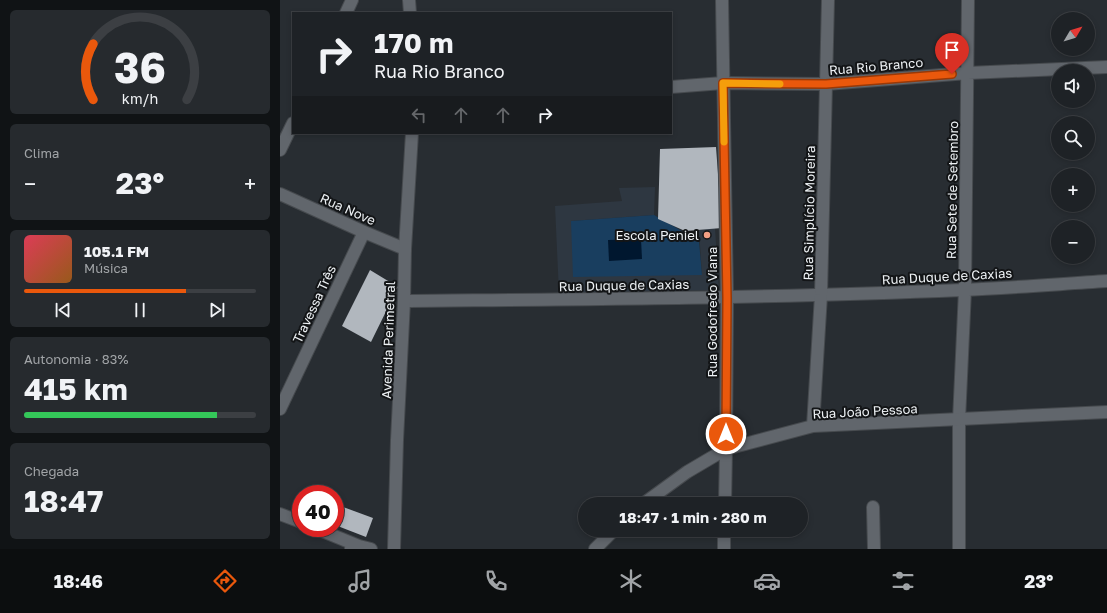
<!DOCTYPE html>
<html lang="pt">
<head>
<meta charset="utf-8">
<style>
  body { margin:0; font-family:"Golos Text",sans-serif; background:#262a2e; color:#f1f3f6; height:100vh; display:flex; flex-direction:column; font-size:15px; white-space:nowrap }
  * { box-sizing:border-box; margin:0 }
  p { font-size:13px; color:#a1a4a7 }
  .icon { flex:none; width:22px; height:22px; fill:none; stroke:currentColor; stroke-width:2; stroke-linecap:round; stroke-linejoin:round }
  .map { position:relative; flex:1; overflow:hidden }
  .drawer { display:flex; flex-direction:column; gap:10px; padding:10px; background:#101315; width:280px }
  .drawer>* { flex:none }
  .banner { position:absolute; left:12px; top:12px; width:380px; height:122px; border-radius:0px; box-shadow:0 2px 6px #0003,0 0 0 1px #3c3f43; background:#1e2226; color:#f1f3f6; overflow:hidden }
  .needle { width:26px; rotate:52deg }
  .fabs { position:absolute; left:771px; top:12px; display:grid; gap:8px }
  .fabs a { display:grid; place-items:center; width:44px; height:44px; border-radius:50%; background:#1e2226; box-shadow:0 2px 6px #0003,0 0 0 1px #3c3f43; font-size:20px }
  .speed { position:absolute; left:12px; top:485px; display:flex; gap:8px; font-size:20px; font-weight:700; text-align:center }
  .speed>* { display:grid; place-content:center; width:52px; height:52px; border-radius:50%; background:#1e2226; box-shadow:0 2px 6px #0003,0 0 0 1px #3c3f43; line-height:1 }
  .speed .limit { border:6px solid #d22; background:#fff; color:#111 }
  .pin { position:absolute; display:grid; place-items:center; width:34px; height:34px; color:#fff; margin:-41px -17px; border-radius:50% 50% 50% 0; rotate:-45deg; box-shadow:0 0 4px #0007 }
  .pin .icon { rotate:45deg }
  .me { position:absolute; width:44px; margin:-22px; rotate:0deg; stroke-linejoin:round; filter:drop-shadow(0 0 3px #0008) }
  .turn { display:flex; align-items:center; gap:14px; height:84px; padding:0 16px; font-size:18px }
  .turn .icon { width:52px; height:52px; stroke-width:2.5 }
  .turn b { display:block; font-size:28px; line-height:34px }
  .lanes { display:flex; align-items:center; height:38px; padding:0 16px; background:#0003; justify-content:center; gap:20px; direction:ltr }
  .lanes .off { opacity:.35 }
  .big { font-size:30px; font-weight:700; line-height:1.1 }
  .drawer .widget { flex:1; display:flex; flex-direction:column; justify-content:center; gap:6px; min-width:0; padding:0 14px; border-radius:6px; background:#262a2e }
  .drawer .dial { align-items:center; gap:0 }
  .dial svg { height:104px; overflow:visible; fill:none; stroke:#3c3f43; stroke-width:7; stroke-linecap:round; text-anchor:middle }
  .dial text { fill:#f1f3f6; stroke:none }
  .song { display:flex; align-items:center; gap:12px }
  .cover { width:48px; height:48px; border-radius:6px; background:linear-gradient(135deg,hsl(350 70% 55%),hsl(30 70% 35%)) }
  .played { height:4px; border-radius:2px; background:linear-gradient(90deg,#ea580c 70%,#3c3f43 70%) }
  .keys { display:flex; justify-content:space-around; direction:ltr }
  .heat { display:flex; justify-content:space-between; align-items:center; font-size:22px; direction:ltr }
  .charge { height:6px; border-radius:3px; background:linear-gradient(90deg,#34c759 83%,#3c3f43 0) }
  .trip { position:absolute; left:298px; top:497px; width:230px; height:40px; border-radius:20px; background:#1e2226; box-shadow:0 2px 6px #0003,0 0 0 1px #3c3f43; font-weight:700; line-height:40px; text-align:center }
  .dock { display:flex; height:64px; justify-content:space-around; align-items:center; background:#0c0e0f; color:#a1a4a7 }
  .dock .icon { width:28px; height:28px }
  .dock .selected { color:#ea580c }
  .dock b { font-size:18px; color:#f1f3f6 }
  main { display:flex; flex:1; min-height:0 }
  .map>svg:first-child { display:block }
</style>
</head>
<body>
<main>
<section class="drawer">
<div class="widget dial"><svg viewBox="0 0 100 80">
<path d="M14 69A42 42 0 1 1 86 69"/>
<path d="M14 69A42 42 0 0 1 14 26" stroke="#ea580c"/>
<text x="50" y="56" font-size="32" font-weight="700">36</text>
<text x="50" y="72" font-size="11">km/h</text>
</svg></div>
<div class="widget"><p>Clima</p>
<div class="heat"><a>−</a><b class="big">23°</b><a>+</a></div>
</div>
<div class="widget">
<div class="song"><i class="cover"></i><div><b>105.1 FM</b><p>Música</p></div></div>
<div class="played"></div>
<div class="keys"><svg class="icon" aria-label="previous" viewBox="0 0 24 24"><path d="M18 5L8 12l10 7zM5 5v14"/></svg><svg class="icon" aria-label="pause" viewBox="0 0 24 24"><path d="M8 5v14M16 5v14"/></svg><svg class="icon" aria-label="next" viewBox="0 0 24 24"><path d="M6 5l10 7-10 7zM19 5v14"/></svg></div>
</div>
<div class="widget"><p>Autonomia · 83%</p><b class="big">415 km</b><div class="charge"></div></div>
<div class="widget"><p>Chegada</p><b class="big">18:47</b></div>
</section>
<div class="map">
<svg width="827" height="549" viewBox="0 0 827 549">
  <rect width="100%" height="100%" fill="#282d32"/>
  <path fill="#2e3741" d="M375 187 374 215 291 221 422 275 419 230 435 228 439 290 279 293 275 206 342 201 339 188Z"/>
  <path fill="#193e5f" d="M374 215 419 241 422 275 293 277 291 221Z"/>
  <path fill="#00172f" d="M361 239 362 259 329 261 328 240Z"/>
  <path fill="#b1b7be" d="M436 147 442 228 405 231 378 219 380 149Z
    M90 270 118 287 91 342 62 326Z
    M55 504 93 518 86 537 55 525Z"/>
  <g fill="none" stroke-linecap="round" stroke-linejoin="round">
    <defs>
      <path id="street" d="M66 13 72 0
        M391 87 443 83 546 84 688 73 827 67
        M0 150 13 123
        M0 194 84 232 125 249
        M124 301C311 299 497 298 682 290 731 288 779 284 827 281
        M0 409 84 232
        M445 504 446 449
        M593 507 594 549
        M0 514 21 522
        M35 528 79 546
        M71 548 79 546 91 549
        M444 549V530
        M679 549V420L685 290 688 0"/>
      <path id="secondary" d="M129 0 130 13
        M442 0 447 298 446 449
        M533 426 541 295 548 0
        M363 504 407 472 446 449 533 426 827 412
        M114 549 117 440 124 301 125 249 132 133
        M315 549 334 530"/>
    </defs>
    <use href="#street" stroke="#464a4e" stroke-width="14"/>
    <use href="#secondary" stroke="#464a4e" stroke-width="14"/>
    <use href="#street" stroke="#61666c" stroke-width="12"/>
    <use href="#secondary" stroke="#61666c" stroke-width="12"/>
  </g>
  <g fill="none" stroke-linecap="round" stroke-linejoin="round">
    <defs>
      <path id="route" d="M446 434 447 298 443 83 546 84 672 74"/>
    </defs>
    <use href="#route" stroke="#983908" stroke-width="10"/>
    <use href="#route" stroke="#ea580c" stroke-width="7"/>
    <path stroke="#f59e0b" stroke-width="7" d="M444 142 443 83 500 84"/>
  </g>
  <circle fill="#f39f84" stroke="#131517" stroke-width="1.5" cx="427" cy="235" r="4"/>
  <g text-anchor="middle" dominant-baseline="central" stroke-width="4" stroke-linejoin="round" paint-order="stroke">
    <g font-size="13" fill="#edf1f4" stroke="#131517">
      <text transform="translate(596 66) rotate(-5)">Rua Rio Branco</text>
      <text transform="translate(672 190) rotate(-89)">Rua Sete de Setembro</text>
      <text transform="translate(68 209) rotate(24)">Rua Nove</text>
      <text transform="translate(529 213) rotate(-89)">Rua Simplício Moreira</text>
      <text transform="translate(667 276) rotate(-3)">Rua Duque de Caxias</text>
      <text transform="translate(344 285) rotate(-1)">Rua Duque de Caxias</text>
      <text transform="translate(34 304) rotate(-65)">Travessa Três</text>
      <text transform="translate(432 312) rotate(-90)">Rua Godofredo Viana</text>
      <text transform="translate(108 340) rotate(-88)">Avenida Perimetral</text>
      <text transform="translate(585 411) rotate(-3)">Rua João Pessoa</text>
    </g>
    <g font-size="13" fill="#edf1f4" stroke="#131517" text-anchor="end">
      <text x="419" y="235">Escola Peniel</text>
    </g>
  </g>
</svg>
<div class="fabs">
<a><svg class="needle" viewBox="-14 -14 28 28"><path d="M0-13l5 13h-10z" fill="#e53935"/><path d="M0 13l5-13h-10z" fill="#a1a4a7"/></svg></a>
<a><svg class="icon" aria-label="sound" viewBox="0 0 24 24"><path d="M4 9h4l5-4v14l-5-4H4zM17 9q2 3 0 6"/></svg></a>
<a><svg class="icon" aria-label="search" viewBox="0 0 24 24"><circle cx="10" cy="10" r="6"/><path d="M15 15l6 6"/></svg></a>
<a>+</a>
<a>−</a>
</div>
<div class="speed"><div class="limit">40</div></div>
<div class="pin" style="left:672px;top:74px;background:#d93025"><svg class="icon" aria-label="arrive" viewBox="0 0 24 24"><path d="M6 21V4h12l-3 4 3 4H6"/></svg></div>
<svg class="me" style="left:446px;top:434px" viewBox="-20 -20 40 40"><circle r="17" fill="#ea580c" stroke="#fff" stroke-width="3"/><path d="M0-11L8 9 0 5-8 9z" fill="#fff"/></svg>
<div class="trip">18:47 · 1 min · 280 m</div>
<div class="banner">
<div class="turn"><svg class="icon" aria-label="right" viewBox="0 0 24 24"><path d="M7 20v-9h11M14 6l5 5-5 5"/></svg><div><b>170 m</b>Rua Rio Branco</div></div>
<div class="lanes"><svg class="icon off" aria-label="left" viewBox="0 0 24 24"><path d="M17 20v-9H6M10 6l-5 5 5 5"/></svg><svg class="icon off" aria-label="ahead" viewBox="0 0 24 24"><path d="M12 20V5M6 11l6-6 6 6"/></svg><svg class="icon off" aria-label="ahead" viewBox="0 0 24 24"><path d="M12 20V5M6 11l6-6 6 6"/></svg><svg class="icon" aria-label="right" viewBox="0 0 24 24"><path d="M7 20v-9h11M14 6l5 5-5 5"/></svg></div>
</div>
</div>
</main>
<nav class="dock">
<b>18:46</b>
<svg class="icon selected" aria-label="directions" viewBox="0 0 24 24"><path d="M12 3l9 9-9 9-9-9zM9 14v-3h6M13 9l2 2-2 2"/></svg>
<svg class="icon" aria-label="music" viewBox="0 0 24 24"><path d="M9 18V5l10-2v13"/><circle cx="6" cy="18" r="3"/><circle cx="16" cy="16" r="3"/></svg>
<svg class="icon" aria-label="phone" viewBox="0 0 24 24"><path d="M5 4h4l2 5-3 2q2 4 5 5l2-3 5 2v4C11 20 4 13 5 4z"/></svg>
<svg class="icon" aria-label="climate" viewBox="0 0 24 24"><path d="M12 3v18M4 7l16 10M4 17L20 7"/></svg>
<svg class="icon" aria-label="car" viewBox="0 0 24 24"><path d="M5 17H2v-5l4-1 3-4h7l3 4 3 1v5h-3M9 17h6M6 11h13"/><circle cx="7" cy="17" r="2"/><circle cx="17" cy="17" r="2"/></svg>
<svg class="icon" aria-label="filters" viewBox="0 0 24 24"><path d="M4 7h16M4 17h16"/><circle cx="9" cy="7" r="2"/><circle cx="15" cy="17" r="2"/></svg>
<b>23°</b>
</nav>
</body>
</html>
